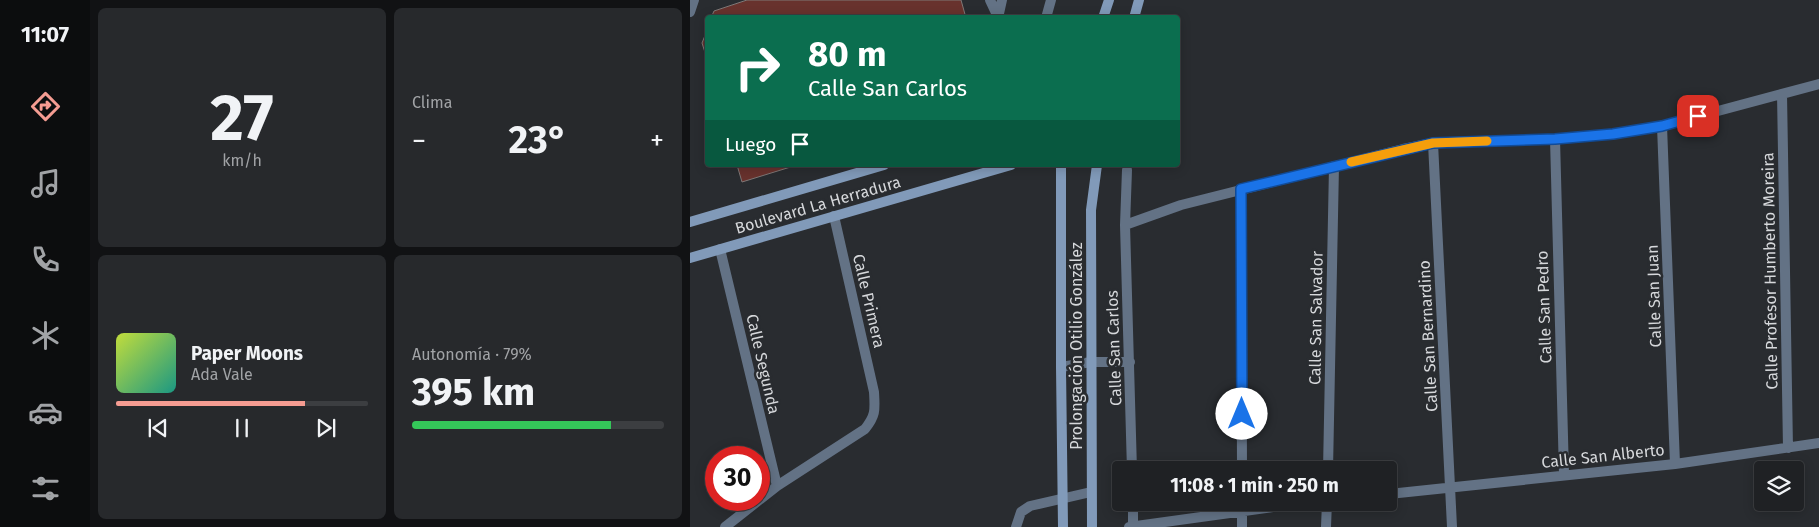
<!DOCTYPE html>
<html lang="es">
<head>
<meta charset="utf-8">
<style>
  body { margin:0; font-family:"Fira Sans",sans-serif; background:#27292c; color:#f1f3f6; height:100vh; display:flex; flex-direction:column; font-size:19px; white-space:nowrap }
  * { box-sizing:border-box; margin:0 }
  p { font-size:16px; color:#a1a3a6 }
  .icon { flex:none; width:28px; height:28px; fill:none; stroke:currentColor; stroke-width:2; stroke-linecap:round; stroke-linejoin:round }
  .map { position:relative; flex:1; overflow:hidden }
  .sheet { display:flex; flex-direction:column; gap:8px; padding:8px; background:#111214; width:600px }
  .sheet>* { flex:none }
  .hud { position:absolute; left:15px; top:15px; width:475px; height:152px; border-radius:5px; box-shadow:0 2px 12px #0003,0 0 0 1px #3c3e41; background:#0b6e4f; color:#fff; overflow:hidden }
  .fabs { position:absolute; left:1064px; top:461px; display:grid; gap:10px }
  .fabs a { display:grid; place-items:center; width:50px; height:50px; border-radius:5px; background:#1f2124; box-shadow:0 2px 12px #0003,0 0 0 1px #3c3e41; font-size:25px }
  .speed { position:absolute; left:15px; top:446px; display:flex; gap:10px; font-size:25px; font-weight:700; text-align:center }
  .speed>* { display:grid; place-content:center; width:65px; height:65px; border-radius:50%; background:#1f2124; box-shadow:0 2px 12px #0003,0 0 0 1px #3c3e41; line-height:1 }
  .speed .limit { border:8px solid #d22; background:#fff; color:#111 }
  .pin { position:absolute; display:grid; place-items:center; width:42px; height:42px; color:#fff; margin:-21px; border-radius:10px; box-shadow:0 2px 8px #0006 }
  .me { position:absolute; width:55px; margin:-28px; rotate:0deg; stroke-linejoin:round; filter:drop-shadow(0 0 4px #0008) }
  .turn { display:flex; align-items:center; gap:18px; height:105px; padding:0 20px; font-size:22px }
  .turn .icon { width:65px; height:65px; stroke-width:2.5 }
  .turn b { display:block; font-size:35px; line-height:42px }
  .then { display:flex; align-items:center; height:48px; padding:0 20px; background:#0003; gap:10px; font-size:19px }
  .big { font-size:38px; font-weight:700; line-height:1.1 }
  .sheet .tile { flex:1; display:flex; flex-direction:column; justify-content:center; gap:8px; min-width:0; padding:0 18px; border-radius:8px; background:#27292c }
  .sheet .dial { align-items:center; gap:0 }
  .dial b { font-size:65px; line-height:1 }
  .song { display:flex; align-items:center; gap:15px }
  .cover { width:60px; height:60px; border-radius:8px; background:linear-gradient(135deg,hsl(70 70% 55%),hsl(170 70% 35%)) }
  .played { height:5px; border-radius:2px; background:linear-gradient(90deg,#f59c92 75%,#3c3e41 75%) }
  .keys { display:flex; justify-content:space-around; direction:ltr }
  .heat { display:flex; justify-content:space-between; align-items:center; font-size:28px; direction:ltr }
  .charge { height:8px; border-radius:4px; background:linear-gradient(90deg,#34c759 79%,#3c3e41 0) }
  .sheet .tiles { flex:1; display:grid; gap:8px; grid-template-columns:repeat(2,1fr) }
  .trip { position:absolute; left:422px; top:461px; width:285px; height:50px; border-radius:5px; background:#1f2124; box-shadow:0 2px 12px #0003,0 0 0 1px #3c3e41; font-weight:700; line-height:50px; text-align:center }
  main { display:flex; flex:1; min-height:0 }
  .menu { display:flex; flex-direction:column; width:90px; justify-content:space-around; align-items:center; background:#0c0d0e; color:#a1a3a6 }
  .menu .icon { width:35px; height:35px }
  .menu .current { color:#f59c92 }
  .menu b { font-size:22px; color:#f1f3f6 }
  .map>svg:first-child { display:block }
</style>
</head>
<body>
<main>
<nav class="menu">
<b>11:07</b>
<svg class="icon current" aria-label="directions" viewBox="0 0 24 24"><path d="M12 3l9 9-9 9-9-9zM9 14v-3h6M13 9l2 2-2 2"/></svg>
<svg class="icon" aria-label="music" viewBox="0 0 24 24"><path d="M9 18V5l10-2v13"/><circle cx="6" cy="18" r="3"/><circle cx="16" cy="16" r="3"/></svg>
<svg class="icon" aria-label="phone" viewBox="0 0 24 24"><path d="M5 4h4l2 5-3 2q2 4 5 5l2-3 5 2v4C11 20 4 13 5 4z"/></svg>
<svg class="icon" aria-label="climate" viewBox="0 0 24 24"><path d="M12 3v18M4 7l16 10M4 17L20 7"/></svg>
<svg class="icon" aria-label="car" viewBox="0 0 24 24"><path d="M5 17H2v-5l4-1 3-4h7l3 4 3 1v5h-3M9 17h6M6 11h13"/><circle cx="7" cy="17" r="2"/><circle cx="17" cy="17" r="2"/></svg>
<svg class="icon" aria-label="filters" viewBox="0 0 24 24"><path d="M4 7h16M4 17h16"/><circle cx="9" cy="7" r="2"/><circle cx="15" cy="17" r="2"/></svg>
</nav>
<section class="sheet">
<div class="tiles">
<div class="tile dial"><b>27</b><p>km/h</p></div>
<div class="tile"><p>Clima</p>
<div class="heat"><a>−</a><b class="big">23°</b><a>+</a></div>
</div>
<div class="tile">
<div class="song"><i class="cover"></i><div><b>Paper Moons</b><p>Ada Vale</p></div></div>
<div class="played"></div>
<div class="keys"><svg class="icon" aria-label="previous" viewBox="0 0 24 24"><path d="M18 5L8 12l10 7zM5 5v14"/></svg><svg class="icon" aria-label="pause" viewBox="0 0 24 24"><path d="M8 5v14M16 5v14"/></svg><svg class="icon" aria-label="next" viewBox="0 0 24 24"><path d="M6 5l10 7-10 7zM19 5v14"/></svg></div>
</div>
<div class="tile"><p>Autonomía · 79%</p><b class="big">395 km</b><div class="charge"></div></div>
</div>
</section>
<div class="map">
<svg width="1129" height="527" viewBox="0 0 1129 527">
  <rect width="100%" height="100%" fill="#292c30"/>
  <path fill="#68322d" stroke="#7f7877" d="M57 0H271L276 18H21L24 11Z
    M18 28V62L12 43Z
    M47 165H107L52 182Z"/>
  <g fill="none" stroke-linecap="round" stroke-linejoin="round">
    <path stroke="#637285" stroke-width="10" d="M300 0 308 17
      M0 12 4 0
      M308 18 312 0
      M356 18 361 0
      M326 527 331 512 340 506 401 492"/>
    <path stroke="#637285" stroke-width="10" d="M1092 94 1098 448
      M972 126 985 464
      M865 139 874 474
      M743 143 762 527
      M437 170 435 225 442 470
      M551 189 552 470
      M435 225 491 205 713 149 743 143 865 139 923 134 972 126 1129 84
      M30 249 87 486
      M371 367 401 362H440
      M638 470 644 166
      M699 494 985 464 1129 443
      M443 502V527
      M35 527 87 486 175 429C186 415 185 410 184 392L144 216
      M439 527 619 502
      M552 527V502
      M636 527 637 502"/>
    <path stroke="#819ab9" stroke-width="10" d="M413 18 419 0
      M444 18 449 0
      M371 165V367L373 527
      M0 222 194 165
      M0 258 321 165
      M402 527 401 210 407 165"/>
  </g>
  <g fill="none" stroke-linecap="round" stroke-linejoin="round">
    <defs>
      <path id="route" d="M552 414 551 189 743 143 865 139 923 134 972 126 1008 116"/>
    </defs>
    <use href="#route" stroke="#114b97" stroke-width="12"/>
    <use href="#route" stroke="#1a73e8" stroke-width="9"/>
    <path stroke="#f59e0b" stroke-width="9" d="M661 162 743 143 797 141"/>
  </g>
  <g text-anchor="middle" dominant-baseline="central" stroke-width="5" stroke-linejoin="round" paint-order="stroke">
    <g font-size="16" fill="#d6d8db" stroke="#292c30">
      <text transform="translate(128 205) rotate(-16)">Boulevard La Herradura</text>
      <text transform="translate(1080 271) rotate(-91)">Calle Profesor Humberto Moreira</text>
      <text transform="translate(964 296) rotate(-92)">Calle San Juan</text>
      <text transform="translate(179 301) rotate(77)">Calle Primera</text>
      <text transform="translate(854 307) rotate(-92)">Calle San Pedro</text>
      <text transform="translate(626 318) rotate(-89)">Calle San Salvador</text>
      <text transform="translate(738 336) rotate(-93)">Calle San Bernardino</text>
      <text transform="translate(386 346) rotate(-90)">Prolongación Otilio González</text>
      <text transform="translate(424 348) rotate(-92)">Calle San Carlos</text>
      <text transform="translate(73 364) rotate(77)">Calle Segunda</text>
      <text transform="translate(913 456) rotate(-6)">Calle San Alberto</text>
    </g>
  </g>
</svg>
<div class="fabs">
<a><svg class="icon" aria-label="layers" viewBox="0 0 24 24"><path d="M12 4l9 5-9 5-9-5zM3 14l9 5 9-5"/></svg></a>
</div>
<div class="speed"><div class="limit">30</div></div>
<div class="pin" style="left:1008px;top:116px;background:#d93025"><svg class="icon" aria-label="arrive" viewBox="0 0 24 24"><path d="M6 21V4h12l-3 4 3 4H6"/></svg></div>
<svg class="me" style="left:552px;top:414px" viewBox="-20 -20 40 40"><circle r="19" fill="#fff"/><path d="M0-13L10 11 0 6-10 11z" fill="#1a73e8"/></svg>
<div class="trip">11:08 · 1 min · 250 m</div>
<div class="hud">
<div class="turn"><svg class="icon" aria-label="right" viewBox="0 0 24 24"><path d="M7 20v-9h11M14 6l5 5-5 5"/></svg><div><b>80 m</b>Calle San Carlos</div></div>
<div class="then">Luego<svg class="icon" aria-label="arrive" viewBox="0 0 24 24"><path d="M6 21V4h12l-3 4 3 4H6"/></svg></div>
</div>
</div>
</main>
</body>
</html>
